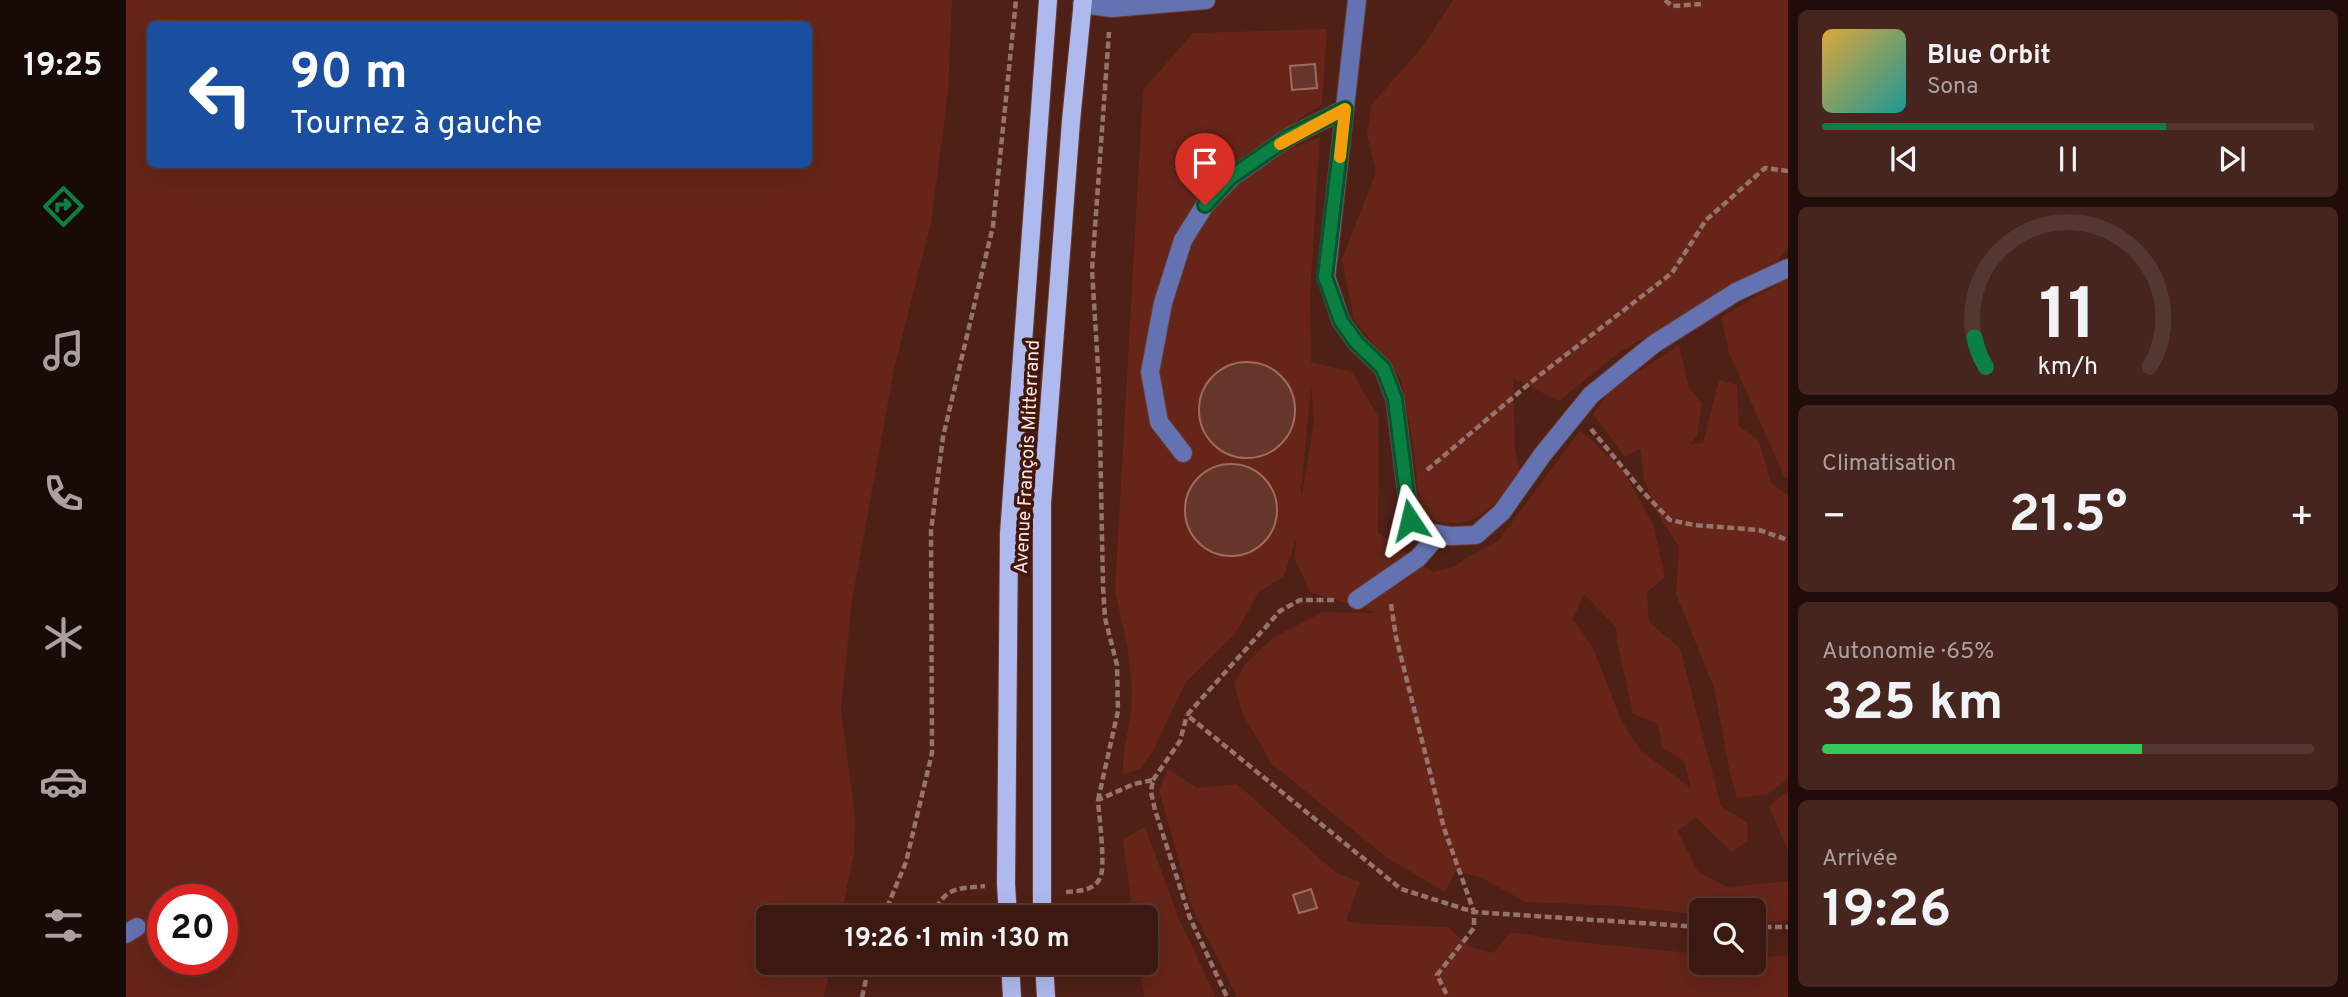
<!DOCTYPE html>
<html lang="fr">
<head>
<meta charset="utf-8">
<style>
  body { margin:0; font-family:Overpass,sans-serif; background:#46251e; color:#f1f3f6; height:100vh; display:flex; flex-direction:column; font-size:26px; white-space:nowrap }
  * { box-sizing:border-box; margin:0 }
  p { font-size:23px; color:#aca09f }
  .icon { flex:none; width:38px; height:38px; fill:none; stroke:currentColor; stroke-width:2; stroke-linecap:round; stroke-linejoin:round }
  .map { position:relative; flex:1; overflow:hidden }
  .sheet { display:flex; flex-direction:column; gap:10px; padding:10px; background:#200d09; width:560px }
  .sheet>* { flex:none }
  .guide { position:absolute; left:21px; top:21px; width:665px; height:147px; border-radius:10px; box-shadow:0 7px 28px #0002,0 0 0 2px #543730; background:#1a4fa0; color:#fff; overflow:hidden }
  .controls { position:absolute; left:1563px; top:898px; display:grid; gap:14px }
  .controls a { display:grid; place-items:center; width:77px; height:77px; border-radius:10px; background:#3b1810; box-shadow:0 7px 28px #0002,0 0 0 2px #543730; font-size:35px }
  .speed { position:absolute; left:21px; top:884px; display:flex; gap:14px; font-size:35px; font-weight:700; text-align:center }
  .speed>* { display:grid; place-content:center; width:91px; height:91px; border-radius:50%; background:#3b1810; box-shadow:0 7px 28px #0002,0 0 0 2px #543730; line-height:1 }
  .speed .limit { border:10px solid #d22; background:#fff; color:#111 }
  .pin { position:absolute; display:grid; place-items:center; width:60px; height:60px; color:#fff; margin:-72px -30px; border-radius:50% 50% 50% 0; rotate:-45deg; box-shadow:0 0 7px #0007 }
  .pin .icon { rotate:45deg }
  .me { position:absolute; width:77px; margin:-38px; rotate:350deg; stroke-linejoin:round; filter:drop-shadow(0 0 5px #0008) }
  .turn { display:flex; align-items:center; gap:24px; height:147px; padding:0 28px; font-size:32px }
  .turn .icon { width:91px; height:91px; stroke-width:2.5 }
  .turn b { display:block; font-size:49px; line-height:60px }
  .big { font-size:52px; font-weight:700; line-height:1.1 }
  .sheet .widget { flex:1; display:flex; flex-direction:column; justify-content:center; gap:10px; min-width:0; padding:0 24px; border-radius:10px; background:#46251e }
  .sheet .dial { align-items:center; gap:0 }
  .dial svg { height:182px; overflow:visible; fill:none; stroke:#543730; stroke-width:7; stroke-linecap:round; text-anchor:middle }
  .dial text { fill:#f1f3f6; stroke:none }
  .song { display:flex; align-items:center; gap:21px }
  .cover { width:84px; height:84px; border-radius:10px; background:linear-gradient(135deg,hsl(40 70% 55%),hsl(180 70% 35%)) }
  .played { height:7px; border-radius:4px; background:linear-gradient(90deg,#0b8043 70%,#543730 70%) }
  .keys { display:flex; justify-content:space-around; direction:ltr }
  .heat { display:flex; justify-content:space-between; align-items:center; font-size:38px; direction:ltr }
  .charge { height:10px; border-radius:5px; background:linear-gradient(90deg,#34c759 65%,#543730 0) }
  .trip { position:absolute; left:630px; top:905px; width:402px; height:70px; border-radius:10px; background:#3b1810; box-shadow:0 7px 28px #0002,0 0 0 2px #543730; font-weight:700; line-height:70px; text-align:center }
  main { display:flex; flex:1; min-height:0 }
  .menu { display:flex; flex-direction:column; width:126px; justify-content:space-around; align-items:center; background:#180a06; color:#aca09f }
  .menu .icon { width:49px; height:49px }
  .menu .current { color:#0b8043 }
  .menu b { font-size:32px; color:#f1f3f6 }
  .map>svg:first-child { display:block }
</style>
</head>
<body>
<main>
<nav class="menu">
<b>19:25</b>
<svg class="icon current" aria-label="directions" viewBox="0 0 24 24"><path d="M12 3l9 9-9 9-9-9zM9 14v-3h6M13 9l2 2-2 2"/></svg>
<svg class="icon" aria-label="music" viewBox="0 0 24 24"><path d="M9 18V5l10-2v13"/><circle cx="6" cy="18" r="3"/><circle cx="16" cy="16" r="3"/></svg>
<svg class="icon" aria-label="phone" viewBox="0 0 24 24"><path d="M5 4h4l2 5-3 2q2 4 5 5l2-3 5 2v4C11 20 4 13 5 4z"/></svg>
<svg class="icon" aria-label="climate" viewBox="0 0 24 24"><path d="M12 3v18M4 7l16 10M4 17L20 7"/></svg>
<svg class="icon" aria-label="car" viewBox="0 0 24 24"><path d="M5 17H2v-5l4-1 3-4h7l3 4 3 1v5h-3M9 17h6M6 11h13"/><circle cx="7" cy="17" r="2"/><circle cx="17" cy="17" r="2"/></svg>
<svg class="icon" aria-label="filters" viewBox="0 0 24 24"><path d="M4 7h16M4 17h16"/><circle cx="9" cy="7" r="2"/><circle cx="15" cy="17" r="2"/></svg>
</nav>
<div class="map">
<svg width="1662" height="997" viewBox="0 0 1662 997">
  <rect width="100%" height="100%" fill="#4f2016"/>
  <path fill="#662518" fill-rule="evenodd" d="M0 0H826L822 93 805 223 768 370 726 601 715 709 729 816 728 852 715 917H642V962L705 963 698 997H0ZM24 24H682V164H24ZM37 900H96V959H37Z
    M1327 0H1662V249L1650 262 1491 354 1433 401 1387 378 1389 448 1394 473C1377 495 1355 526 1325 523 1316 523 1306 519 1297 517L1293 505 1288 449 1275 379 1228 319 1216 259 1250 172 1241 135 1245 105 1298 45Z
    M1201 29 1196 104 1160 129 1169 147 1194 137 1184 294 1185 362 1226 372 1253 418 1252 533 1307 572 1328 567 1343 556 1373 540 1454 430 1497 470 1527 524 1539 577 1521 592 1523 622 1554 648 1595 806 1621 822 1622 841 1606 852 1569 817 1552 831 1571 871 1601 887 1662 881V921L1628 922V910H1575V915L1495 906 1400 902 1352 876 1329 872 1319 892 1260 857 1146 764 1116 713 1108 684 1119 664 1148 637 1197 612 1251 613 1184 592 1169 559 1170 539 1158 576 1133 592 1109 634 1060 682 1027 751 1014 769 997 774C996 751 1003 731 1005 709 1009 670 997 629 989 591L1017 90 1067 33ZM1185 386 1188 423 1176 493 1175 492ZM1458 594 1490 627 1491 642 1507 714 1532 724 1536 747 1558 761 1565 788 1515 751 1496 722 1466 646 1447 619Z
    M1662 278V477L1659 478 1603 353 1595 317Z
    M1553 345 1563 388 1576 403 1571 436 1564 444 1577 443 1593 380 1611 385 1613 426 1633 441 1645 483 1662 495V779L1642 794 1611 798 1604 773 1588 688 1550 594 1553 547 1531 512 1518 479 1514 449 1499 457 1467 414 1484 390Z
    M1042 769 1071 788 1111 784 1209 872 1234 882 1220 921 1238 924 1322 927 1344 947 1367 953 1385 932 1441 941 1575 954V962H1628V958L1662 955V997H1111L1065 905 1033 790Z
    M1662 791V851L1643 806Z
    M1019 827 1053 919 1090 997H1018L1013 963 1020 962V917H1007L997 839Z"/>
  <path fill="#67362b" stroke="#a16a5e" stroke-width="2" d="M1189 64 1191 88 1166 90 1164 66Z
    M1073 410a48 48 0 1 1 96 0a48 48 0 1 1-96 0Z
    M1059 510a46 46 0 1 1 92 0a46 46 0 1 1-92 0Z
    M1185 889 1191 908 1173 913 1167 895Z"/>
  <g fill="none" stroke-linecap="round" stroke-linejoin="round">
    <defs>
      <path id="minor" d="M1231 0 1200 277 1215 321 1230 342 1257 368 1269 399 1284 520 1304 533 1324 536 1350 535 1376 512 1417 454 1465 395 1528 344 1610 292 1662 268
        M956 4 986 8 1080 0
        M1057 453 1033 422 1024 372 1037 303 1057 240 1079 205 1106 177 1163 137 1219 109
        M1231 600 1292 558 1313 534
        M0 934 11 927"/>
      <path id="major" d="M882 917 880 884 883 534 922 0
        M916 917V503L945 121 957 0
        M884 962 886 997
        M918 962 920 997"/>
    </defs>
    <use href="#minor" stroke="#673c33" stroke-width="20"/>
    <use href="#major" stroke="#673c33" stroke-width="20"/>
    <path stroke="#96736b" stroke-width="4.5" stroke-dasharray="7 3.5" stroke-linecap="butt" d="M1539 0 1546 6 1575 4
      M1465 429 1516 491 1544 520 1568 525 1633 530 1662 540
      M1301 470 1410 378 1546 273 1580 220 1639 168 1662 171
      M1208 600H1174L1154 611 1061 715 1275 889 1348 912 1575 927
      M1265 604 1270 637 1318 828 1348 912V928L1311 975 1322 997
      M1027 780 1054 741 1061 715
      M972 800 992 711 991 665 979 618 977 587 973 383 966 270 983 32
      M940 892C952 891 968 891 974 878 980 867 973 816 972 800L1008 784 1027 780 1025 792 1029 810 1064 918 1101 997
      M757 917 780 862 806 753 805 531 817 437 867 226 890 0
      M805 917C820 887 828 889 859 886
      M1628 927H1662
      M736 997 744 962"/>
    <use href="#minor" stroke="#6572b1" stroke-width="18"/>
    <use href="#major" stroke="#aebaee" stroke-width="18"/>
  </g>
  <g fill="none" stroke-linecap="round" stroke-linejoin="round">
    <defs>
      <path id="route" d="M1079 205 1105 177 1163 137 1219 109 1199 277 1215 321 1230 342 1257 368 1269 399 1284 520"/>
    </defs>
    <use href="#route" stroke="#07532c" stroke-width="18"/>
    <use href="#route" stroke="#0b8043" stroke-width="12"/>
    <path stroke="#f59e0b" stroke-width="12" d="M1154 144 1219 109 1214 157"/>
  </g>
  <g text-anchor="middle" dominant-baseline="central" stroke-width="7" stroke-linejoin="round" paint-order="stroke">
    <g font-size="19" fill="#fbe8e3" stroke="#43160c">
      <text transform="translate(902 457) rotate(-87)">Avenue François Mitterrand</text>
    </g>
  </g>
</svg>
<div class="controls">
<a><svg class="icon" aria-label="search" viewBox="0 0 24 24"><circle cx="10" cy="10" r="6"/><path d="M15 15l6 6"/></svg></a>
</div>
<div class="speed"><div class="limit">20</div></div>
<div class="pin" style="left:1079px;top:205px;background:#d93025"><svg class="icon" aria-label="arrive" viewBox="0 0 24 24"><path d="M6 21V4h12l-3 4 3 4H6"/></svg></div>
<svg class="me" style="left:1284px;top:520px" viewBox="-20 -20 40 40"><path d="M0-17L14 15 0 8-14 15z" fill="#0b8043" stroke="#fff" stroke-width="4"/></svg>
<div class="trip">19:26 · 1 min · 130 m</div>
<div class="guide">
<div class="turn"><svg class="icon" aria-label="left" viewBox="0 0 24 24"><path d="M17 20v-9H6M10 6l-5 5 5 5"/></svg><div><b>90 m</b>Tournez à gauche</div></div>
</div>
</div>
<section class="sheet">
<div class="widget">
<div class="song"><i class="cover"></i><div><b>Blue Orbit</b><p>Sona</p></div></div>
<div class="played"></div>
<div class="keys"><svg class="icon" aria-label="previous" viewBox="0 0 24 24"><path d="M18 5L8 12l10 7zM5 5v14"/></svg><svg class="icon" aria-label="pause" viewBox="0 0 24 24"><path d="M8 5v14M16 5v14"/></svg><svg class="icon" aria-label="next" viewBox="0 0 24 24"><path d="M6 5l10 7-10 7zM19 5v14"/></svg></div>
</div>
<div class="widget dial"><svg viewBox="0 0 100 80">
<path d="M14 69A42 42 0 1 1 86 69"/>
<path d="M14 69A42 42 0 0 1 9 56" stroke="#0b8043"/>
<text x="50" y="56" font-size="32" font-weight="700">11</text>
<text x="50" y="72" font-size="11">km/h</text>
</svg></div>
<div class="widget"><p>Climatisation</p>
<div class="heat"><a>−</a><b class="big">21.5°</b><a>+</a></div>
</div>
<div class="widget"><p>Autonomie · 65%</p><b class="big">325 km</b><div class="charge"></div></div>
<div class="widget"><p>Arrivée</p><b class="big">19:26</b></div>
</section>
</main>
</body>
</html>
